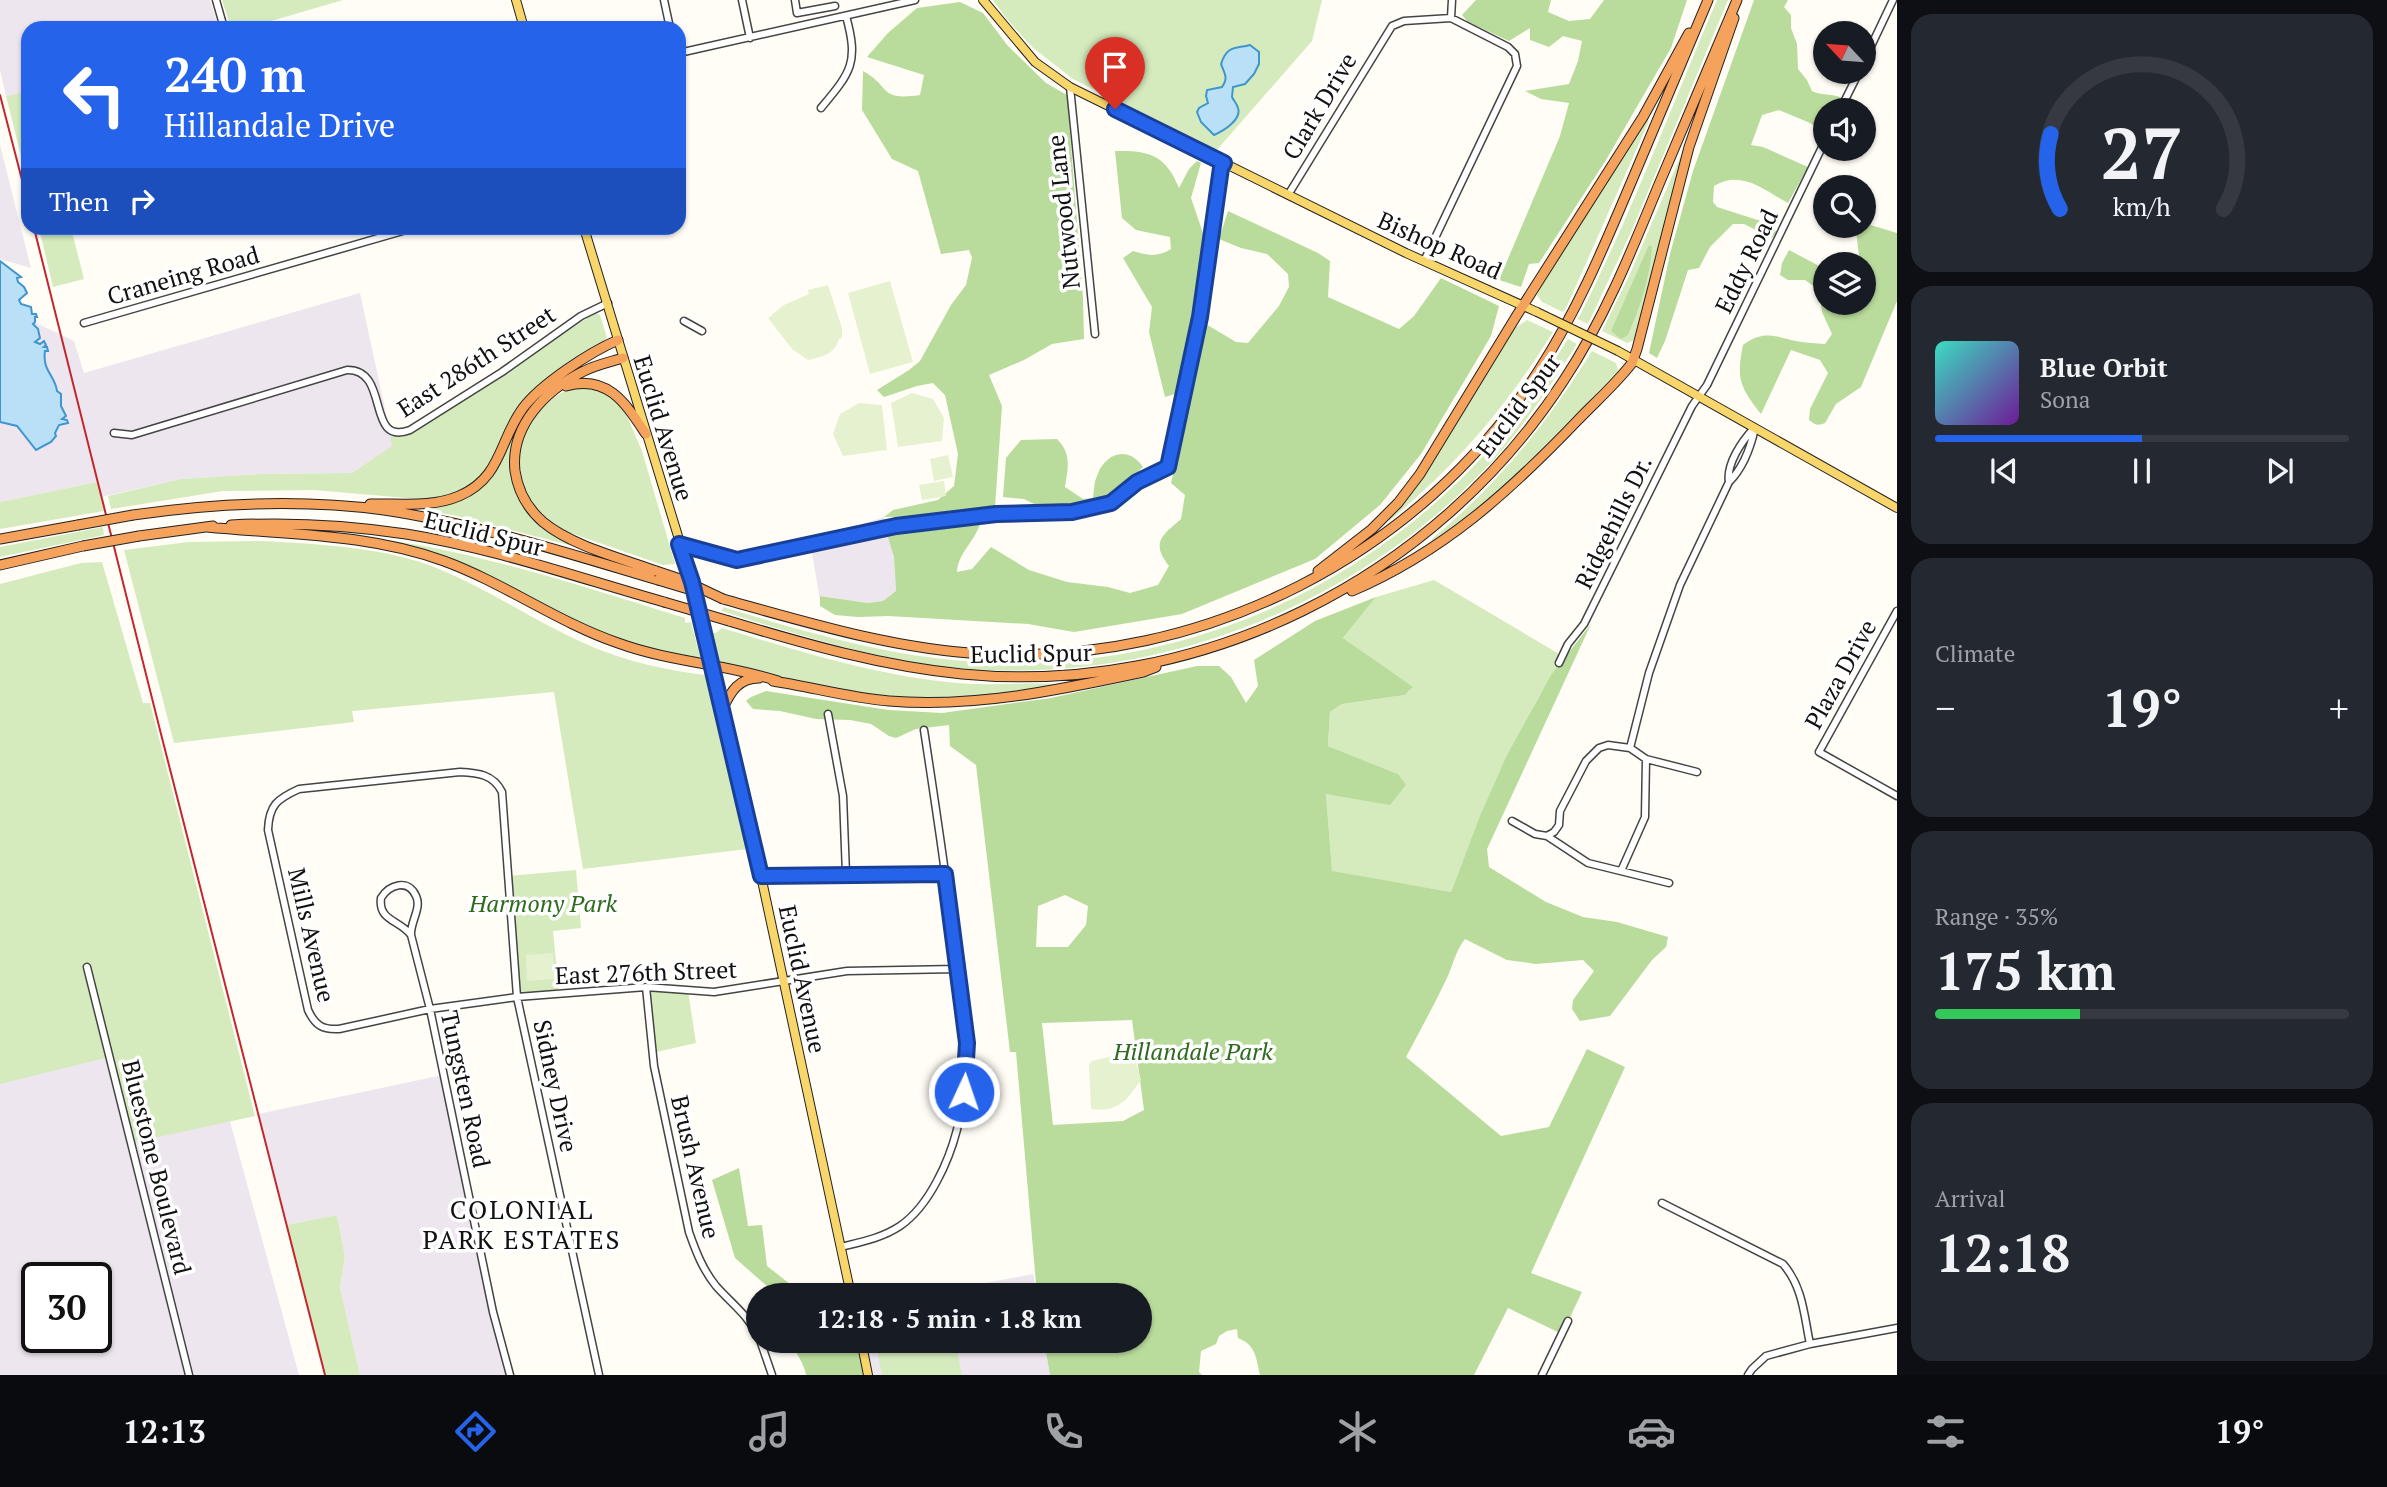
<!DOCTYPE html>
<html lang="en">
<head>
<meta charset="utf-8">
<style>
  body { margin:0; font-family:"PT Serif",serif; background:#242831; color:#f1f3f6; height:100vh; display:flex; flex-direction:column; font-size:26px; white-space:nowrap }
  * { box-sizing:border-box; margin:0 }
  p { font-size:23px; color:#9ea1a6 }
  .icon { flex:none; width:38px; height:38px; fill:none; stroke:currentColor; stroke-width:2; stroke-linecap:round; stroke-linejoin:round }
  .map { position:relative; flex:1; overflow:hidden }
  .side { display:flex; flex-direction:column; gap:14px; padding:14px; background:#0d0f14; width:490px }
  .side>* { flex:none }
  .top-card { position:absolute; left:21px; top:21px; width:665px; height:214px; border-radius:21px; box-shadow:0 2px 5px #0004; background:#2563eb; color:#fff; overflow:hidden }
  .needle { width:46px; rotate:296deg }
  .buttons { position:absolute; left:1813px; top:21px; display:grid; gap:14px }
  .buttons a { display:grid; place-items:center; width:63px; height:63px; border-radius:50%; background:#171b24; box-shadow:0 2px 5px #0004; font-size:35px }
  .speed { position:absolute; left:21px; top:1262px; display:flex; gap:14px; font-size:35px; font-weight:700; text-align:center }
  .speed>* { display:grid; place-content:center; width:91px; height:91px; border-radius:50%; background:#171b24; box-shadow:0 2px 5px #0004; line-height:1 }
  .speed .limit { border:4px solid #111; border-radius:10px; background:#fff; color:#111 }
  .pin { position:absolute; display:grid; place-items:center; width:60px; height:60px; color:#fff; margin:-72px -30px; border-radius:50% 50% 50% 0; rotate:-45deg; box-shadow:0 0 7px #0007 }
  .pin .icon { rotate:45deg }
  .me { position:absolute; width:77px; margin:-38px; rotate:3deg; stroke-linejoin:round; filter:drop-shadow(0 0 5px #0008) }
  .turn { display:flex; align-items:center; gap:24px; height:147px; padding:0 28px; font-size:32px }
  .turn .icon { width:91px; height:91px; stroke-width:2.5 }
  .turn b { display:block; font-size:49px; line-height:60px }
  .then { display:flex; align-items:center; height:66px; padding:0 28px; background:#0003; gap:14px; font-size:26px }
  .big { font-size:52px; font-weight:700; line-height:1.1 }
  .side .card { flex:1; display:flex; flex-direction:column; justify-content:center; gap:10px; min-width:0; padding:0 24px; border-radius:21px; background:#242831 }
  .side .dial { align-items:center; gap:0 }
  .dial svg { height:182px; overflow:visible; fill:none; stroke:#363941; stroke-width:7; stroke-linecap:round; text-anchor:middle }
  .dial text { fill:#f1f3f6; stroke:none }
  .song { display:flex; align-items:center; gap:21px }
  .cover { width:84px; height:84px; border-radius:10px; background:linear-gradient(135deg,hsl(170 70% 55%),hsl(280 70% 35%)) }
  .played { height:7px; border-radius:4px; background:linear-gradient(90deg,#2563eb 50%,#363941 50%) }
  .keys { display:flex; justify-content:space-around; direction:ltr }
  .heat { display:flex; justify-content:space-between; align-items:center; font-size:38px; direction:ltr }
  .charge { height:10px; border-radius:5px; background:linear-gradient(90deg,#34c759 35%,#363941 0) }
  .trip { position:absolute; left:746px; top:1283px; width:406px; height:70px; border-radius:35px; background:#171b24; box-shadow:0 2px 5px #0004; font-weight:700; line-height:70px; text-align:center }
  .menu { display:flex; height:112px; justify-content:space-around; align-items:center; background:#090b0e; color:#9ea1a6 }
  .menu .icon { width:49px; height:49px }
  .menu .selected { color:#2563eb }
  .menu b { font-size:32px; color:#f1f3f6 }
  main { display:flex; flex:1; min-height:0 }
  .map>svg:first-child { display:block }
</style>
</head>
<body>
<main>
<div class="map">
<svg width="1897" height="1375" viewBox="0 0 1897 1375">
  <rect width="100%" height="100%" fill="#fffdf5"/>
  <path fill="#eee6ef" fill-rule="evenodd" d="M0 0H210L219 28H28V91L6 96 0 70Z
    M0 145 31 268 0 259Z
    M360 293 393 446 352 473 259 474 181 479 101 497 97 482 0 502V306L74 341 84 373Z
    M884 517 894 557 896 591 883 601 868 603 821 596 820 600 810 541Z
    M131 758 299 1375H0V783ZM37 1278H96V1337H37Z
    M443 1075 510 1375H360L340 1287 345 1256 337 1215 286 1225 258 1114Z
    M1033 1274 1037 1295H940L939 1292Z
    M871 1340 1044 1341 1050 1375H868L861 1343Z"/>
  <path fill="#d5ebbd" d="M222 0H343L247 28H231Z
    M993 0H1322L1312 41 1216 151 1073 79 1032 47 1006 18Z
    M1717 0H1728L1632 230 1588 324 1578 319C1631 216 1671 107 1717 0Z
    M28 91V184L6 96Z
    M1646 118 1649 121 1567 306 1563 312 1542 302 1537 295 1541 287Z
    M1685 146 1635 340 1627 343 1602 331 1630 274Z
    M39 228H71L84 279 53 287Z
    M595 313 600 315 607 338C585 363 548 374 524 399 515 410 510 424 504 438 489 476 470 491 430 500L314 490 223 491 111 509 108 496 181 479 259 474 352 473 392 446 390 433 405 435 422 427Z
    M1527 320 1553 332C1506 407 1458 464 1389 521L1388 519 1439 450 1515 328Z
    M1568 339 1577 344C1548 389 1520 433 1482 472 1353 604 1171 678 985 670 896 666 807 638 722 611L723 607C792 628 863 649 934 658 1146 685 1354 604 1495 443 1523 411 1545 375 1568 339Z
    M1592 351 1616 363 1618 371 1504 487 1445 537 1431 544 1432 539C1499 483 1546 425 1592 351Z
    M575 369 577 370C556 386 515 412 513 442 513 461 520 483 523 502L577 543V547L453 515 428 511 429 508C472 499 492 486 509 444 513 433 517 419 525 409 539 393 557 381 575 369Z
    M583 387 605 393 623 407 642 451 675 564 663 565 562 530 535 508 525 493 519 464 520 442 529 421 553 398 568 389Z
    M97 482 104 511 0 529V502Z
    M103 527 104 535 0 557V547Z
    M388 540C489 555 587 588 685 618V623L691 622 700 657 694 658 623 641 542 605 387 543Z
    M261 541C318 544 386 547 439 569 490 590 536 622 586 644 626 662 672 672 715 676L755 848 583 869 554 692 352 711 354 722 174 743 124 550 189 542Z
    M102 562 143 703H150L255 1116 131 1143 109 1057 0 1084V584L81 563Z
    M1434 580 1566 658C1550 676 1539 696 1528 717 1497 774 1474 832 1451 892L1332 872 1326 794 1351 797 1398 774 1328 746 1330 712 1342 704 1405 695 1412 688 1343 638 1376 597Z
    M722 628C798 651 877 676 957 683 991 686 1025 682 1059 684 947 715 828 693 719 662L710 633H716Z
    M576 870 581 928 553 931 559 993 517 997 507 876Z
    M646 987 688 991 696 1043 652 1053Z
    M337 1215 345 1256 340 1287 360 1375H325L286 1225Z
    M875 1341H955L962 1375H882Z"/>
  <path fill="#b9dc9c" fill-rule="evenodd" d="M1476 0H1551L1548 12 1569 21 1590 19 1604 0H1687L1671 48 1606 160 1539 263 1529 264 1521 287 1499 280 1560 136 1569 103 1541 99 1525 91 1569 84 1578 61 1582 41 1563 36 1549 47 1530 40V28L1509 41 1468 22 1462 15Z
    M1754 0H1788L1784 7 1791 15V28L1797 44 1798 69 1807 80 1812 91C1821 96 1832 93 1842 98L1835 110H1825L1823 132 1810 123 1779 110 1762 115 1751 145 1763 147 1808 167 1788 203C1764 190 1741 169 1714 186L1713 202 1717 207 1767 223 1777 232 1772 238 1744 224H1733L1710 247 1699 268 1688 270 1665 341 1657 358 1649 353 1670 254 1693 171Z
    M960 2 983 13 1008 46 1046 83 1067 95 1083 299 1084 339 1052 344 1024 360 989 375 1002 406 995 507 943 516 884 517 893 510 938 500 954 486 958 454 945 395 933 383 917 386 884 397 877 390 909 370 920 361 951 305 966 285 972 258 969 250 941 254 918 171 892 159 862 110 863 71C892 87 878 101 920 95L924 75 867 57 888 33 917 8Z
    M1115 151C1149 150 1166 155 1179 188L1189 169 1197 161 1201 163 1191 198 1204 236 1205 261 1191 343 1175 394 1165 397 1149 332 1152 307 1123 258 1133 251C1148 256 1158 257 1171 249L1170 237 1136 230 1122 218Z
    M1228 211 1318 253 1330 261 1328 297 1399 329 1414 316 1441 278 1499 306 1491 336 1421 454 1380 505 1315 559 1182 614 1074 632 1028 624 888 616 858 617 835 615 820 606V596L868 603 883 601 896 591 894 557 887 534 981 520C977 540 958 552 957 572L972 569 991 547 1029 570 1067 582 1108 587 1130 593 1158 585 1169 566C1151 543 1161 536 1181 519L1185 495 1171 483 1191 397 1204 323 1236 342 1248 343 1279 306 1289 287 1288 274 1267 254 1241 248 1219 239Z
    M1864 223 1897 233V301L1861 387 1836 404 1825 423C1818 426 1815 425 1809 420L1810 409 1828 373 1820 360 1791 350 1761 414C1740 387 1736 379 1743 345 1763 330 1774 336 1796 341 1806 343 1816 343 1825 344L1832 334 1822 312 1819 290 1805 280H1788L1780 275 1782 263 1789 250 1825 269V303H1864V292L1871 283 1859 256 1856 230 1850 226H1864Z
    M1649 245 1652 247C1650 278 1640 307 1628 335L1621 339 1611 331Z
    M1057 439C1072 454 1068 468 1065 487L1083 499 1093 498C1094 491 1094 482 1097 476 1105 453 1128 445 1143 467L1112 497 1089 504H1073L1046 510 1024 499 1003 497 1006 458 1021 440Z
    M1376 597 1343 638 1413 687 1405 695 1342 704 1330 712 1328 746 1398 774 1406 785 1390 805 1326 794 1332 871 1451 892 1480 816 1507 755 1551 675 1591 624 1487 849 1489 867 1546 902 1583 917 1617 922 1668 937 1666 947 1652 960 1610 1016 1580 1021 1572 1009 1573 1000 1594 971 1583 960 1536 964 1507 960 1465 939C1456 950 1453 965 1447 978 1434 1005 1420 1031 1406 1057L1501 1136 1549 1127 1587 1049 1625 1067 1531 1273 1582 1292 1562 1334 1508 1308 1474 1375H1260C1256 1358 1256 1345 1238 1338L1237 1329 1227 1331 1219 1336 1216 1344 1201 1351 1199 1372 1202 1375H1050L1044 1341 1139 1340V1295H1037L1016 1052H1010L976 765 950 746 949 725 916 729 896 738 889 736 871 724 850 720 816 719 780 711 753 709 746 701 751 697 766 691 888 710 942 713 1051 698 1197 666H1219L1231 677 1246 703 1258 686 1254 660 1315 621ZM1065 895 1088 906 1086 925 1068 947H1036L1038 906ZM1132 1020 1144 1110 1123 1121 1053 1125 1042 1023Z
    M739 1168 748 1226 762 1225 767 1266 804 1295H777L735 1258 712 1180Z
    M792 1341H861L868 1375H806C804 1362 795 1354 792 1341Z"/>
  <path fill="#e6f2cf" d="M890 281 913 362 870 374 848 293Z
    M828 285 842 328V338L839 339C835 354 822 357 808 360L792 349 768 318 784 305 809 294 808 290Z
    M912 393 933 399 944 418 942 441 898 447 891 403Z
    M859 403 882 405 887 450 843 456 833 434 840 414Z
    M948 455 953 477 934 481 930 459Z
    M944 481 946 496 922 500 919 485Z
    M553 953 554 979 527 981 526 955Z
    M1133 1051 1141 1080C1127 1100 1118 1113 1091 1109L1089 1064 1092 1061Z"/>
  <path fill="#b9e0f7" stroke="#3f96cf" stroke-width="2" d="M1250 45 1259 52V64L1254 74 1245 84 1233 87 1232 97C1234 101 1237 104 1238 108 1242 120 1223 131 1214 135L1201 122 1197 112 1199 108 1208 103 1206 96 1207 90 1222 87C1229 77 1224 73 1221 64 1227 45 1235 49 1250 45Z
    M0 261 21 277 17 278 18 282 24 287 27 293 19 300 21 304 31 307 32 314H36L37 317H35V322L33 324 38 329 40 338 35 342 40 344 44 341 46 345 44 347H47L48 351H45C42 371 55 375 57 391L61 394V406L66 416 62 419 67 420 68 423 59 425 55 433 56 436 51 442 36 450 17 426 0 422Z"/>
  <g fill="none" stroke-linecap="round" stroke-linejoin="round">
    <defs>
      <path id="minor" d="M216 0 224 28
        M664 0 670 28
        M742 0 750 38
        M795 0 797 13 835 6
        M1451 18 1452 0
        M679 53 915 0
        M1864 61 1893 0
        M1070 87 1095 334
        M821 108C851 72 859 63 846 16
        M1840 110 1859 72
        M1288 195 1392 26 1404 21 1451 18 1508 47 1515 54 1517 66 1424 261
        M684 321 702 331
        M84 323 413 228
        M114 433 132 435 347 370C391 369 365 447 410 430L502 372 581 316 608 303
        M1729 482C1726 464 1742 441 1754 428
        M679 544 737 560 896 526 996 514 1072 512 1111 503 1137 482 1168 467 1200 317 1221 168 1224 163
        M1897 611 1819 752 1897 796
        M1559 663 1568 644 1584 624 1692 406 1707 385 1825 141
        M828 714 843 796 846 874
        M1630 748 1646 759 1697 772
        M1512 821 1535 834 1547 836 1554 832 1559 825 1560 811 1586 761 1599 748 1608 745 1630 748 1649 673 1680 585 1729 482C1743 468 1751 446 1755 428
        M1547 836 1588 863 1669 883
        M1621 871 1645 817 1646 759
        M761 876 945 874
        M411 935C400 920 378 921 381 898 389 885 408 878 416 896 422 908 410 922 411 935L430 1009 493 1312 510 1375
        M87 967 189 1375
        M646 987 654 1066 689 1232C696 1252 703 1270 716 1286 731 1303 748 1315 758 1336
        M1662 1203 1783 1264C1803 1287 1804 1315 1810 1344
        M841 1247C861 1242 882 1238 900 1226 916 1215 928 1198 937 1181 982 1097 962 1014 952 926 944 860 934 795 924 730
        M760 1340 772 1375
        M599 1375 517 997 502 792C493 774 478 773 460 772L299 789C277 799 269 805 268 830L308 1010C315 1025 322 1030 339 1029L430 1009 517 997 646 987 714 992 847 971 957 969
        M1542 1375 1568 1321
        M1748 1375 1752 1369 1766 1356 1810 1344 1897 1328"/>
      <path id="major" d="M516 0 524 28
        M983 0 1035 62 1070 87 1406 253 1537 312
        M584 228 692 582 761 876 851 1295
        M1618 351 1897 508
        M861 1340 868 1375"/>
      <path id="highway" d="M623 358C610 362 595 365 582 372 545 391 510 426 515 471 518 491 528 509 543 522 572 546 621 558 656 571
        M566 386C608 374 626 404 646 434
        M370 504C399 503 431 508 459 496 502 478 499 440 523 408 541 384 590 352 618 340
        M133 515C215 503 301 499 384 510 477 524 567 553 658 580
        M231 525C290 522 348 525 406 534 494 548 579 578 664 602
        M207 527C287 535 367 533 444 561 504 583 557 622 618 643 670 662 726 664 778 681
        M139 536 213 526
        M0 539 78 525
        M0 565 83 546
        M1318 571 1372 529 1398 503 1420 474 1517 315 1643 117 1689 33
        M1352 591C1443 552 1510 491 1577 421 1595 402 1616 384 1632 363L1637 349 1689 147 1734 18
        M723 599C809 623 894 649 983 654 1203 666 1421 555 1539 370 1578 310 1605 244 1633 178 1658 119 1683 60 1708 0
        M729 621C805 644 882 666 962 674 1200 697 1435 579 1564 380 1603 321 1630 255 1657 189 1684 126 1710 63 1737 0
        M773 681C812 687 850 698 889 701 975 708 1059 690 1143 672L1156 667
        M723 708C731 691 739 678 759 678"/>
    </defs>
    <use href="#minor" stroke="#444" stroke-width="9"/>
    <use href="#major" stroke="#222" stroke-width="10"/>
    <use href="#highway" stroke="#222" stroke-width="11"/>
    <use href="#minor" stroke="#fff" stroke-width="6"/>
    <use href="#major" stroke="#f9d66b" stroke-width="8"/>
    <use href="#highway" stroke="#f5a25d" stroke-width="9"/>
    <path stroke="#c4262e" stroke-width="2" d="M0 95 28 203
      M34 228 161 734 325 1375"/>
    <defs>
      <path id="major-bridge" d="M1537 312 1618 351"/>
      <path id="highway-bridge" d="M78 525 133 515
        M83 546 139 536
        M656 571 683 580 723 599
        M658 580 698 592
        M664 602 729 621"/>
    </defs>
    <use href="#major-bridge" stroke="#222" stroke-width="10" stroke-linecap="butt"/>
    <use href="#highway-bridge" stroke="#222" stroke-width="11" stroke-linecap="butt"/>
    <use href="#major-bridge" stroke="#f9d66b" stroke-width="8"/>
    <use href="#highway-bridge" stroke="#f5a25d" stroke-width="9"/>
  </g>
  <g fill="none" stroke-linecap="round" stroke-linejoin="round">
    <defs>
      <path id="route" d="M964 1092 967 1043 945 874 761 876 692 582 679 544 737 560 896 526 996 514 1072 512 1111 503 1137 482 1168 467 1200 317 1221 168 1224 163 1115 109"/>
    </defs>
    <use href="#route" stroke="#184099" stroke-width="18"/>
    <use href="#route" stroke="#2563eb" stroke-width="12"/>
  </g>
  <g text-anchor="middle" dominant-baseline="central" stroke-width="7" stroke-linejoin="round" paint-order="stroke">
    <g font-size="24" fill="#111" stroke="#fff">
      <text transform="translate(1319 106) rotate(-59)">Clark Drive</text>
      <text transform="translate(1063 212) rotate(-96)">Nutwood Lane</text>
      <text transform="translate(1440 245) rotate(24)">Bishop Road</text>
      <text transform="translate(1746 261) rotate(-64)">Eddy Road</text>
      <text transform="translate(183 275) rotate(-16)">Craneing Road</text>
      <text transform="translate(476 361) rotate(-33)">East 286th Street</text>
      <text transform="translate(1518 405) rotate(-53)">Euclid Spur</text>
      <text transform="translate(664 428) rotate(73)">Euclid Avenue</text>
      <text transform="translate(1613 522) rotate(-64)">Ridgehills Dr.</text>
      <text transform="translate(484 533) rotate(14)">Euclid Spur</text>
      <text transform="translate(1031 653) rotate(-1)">Euclid Spur</text>
      <text transform="translate(1840 674) rotate(-61)">Plaza Drive</text>
      <text transform="translate(312 935) rotate(77)">Mills Avenue</text>
      <text transform="translate(646 972) rotate(-2)">East 276th Street</text>
      <text transform="translate(803 979) rotate(78)">Euclid Avenue</text>
      <text transform="translate(556 1086) rotate(78)">Sidney Drive</text>
      <text transform="translate(466 1089) rotate(78)">Tungsten Road</text>
      <text transform="translate(157 1167) rotate(76)">Bluestone Boulevard</text>
      <text transform="translate(696 1167) rotate(77)">Brush Avenue</text>
    </g>
    <g font-size="24" font-style="italic" fill="#2f6b1f" stroke="#fff">
      <text x="543" y="903">Harmony Park</text>
      <text x="1193" y="1051">Hillandale Park</text>
    </g>
    <g font-size="26" letter-spacing="2" fill="#111" stroke="#fff">
      <text x="522" y="1209">COLONIAL<tspan x="522" dy="30">PARK ESTATES</tspan></text>
    </g>
  </g>
</svg>
<div class="buttons">
<a><svg class="needle" viewBox="-14 -14 28 28"><path d="M0-13l5 13h-10z" fill="#e53935"/><path d="M0 13l5-13h-10z" fill="#9ea1a6"/></svg></a>
<a><svg class="icon" aria-label="sound" viewBox="0 0 24 24"><path d="M4 9h4l5-4v14l-5-4H4zM17 9q2 3 0 6"/></svg></a>
<a><svg class="icon" aria-label="search" viewBox="0 0 24 24"><circle cx="10" cy="10" r="6"/><path d="M15 15l6 6"/></svg></a>
<a><svg class="icon" aria-label="layers" viewBox="0 0 24 24"><path d="M12 4l9 5-9 5-9-5zM3 14l9 5 9-5"/></svg></a>
</div>
<div class="speed"><div class="limit">30</div></div>
<div class="pin" style="left:1115px;top:109px;background:#d93025"><svg class="icon" aria-label="arrive" viewBox="0 0 24 24"><path d="M6 21V4h12l-3 4 3 4H6"/></svg></div>
<svg class="me" style="left:964px;top:1092px" viewBox="-20 -20 40 40"><circle r="17" fill="#2563eb" stroke="#fff" stroke-width="3"/><path d="M0-11L8 9 0 5-8 9z" fill="#fff"/></svg>
<div class="trip">12:18 · 5 min · 1.8 km</div>
<div class="top-card">
<div class="turn"><svg class="icon" aria-label="left" viewBox="0 0 24 24"><path d="M17 20v-9H6M10 6l-5 5 5 5"/></svg><div><b>240 m</b>Hillandale Drive</div></div>
<div class="then">Then<svg class="icon" aria-label="right" viewBox="0 0 24 24"><path d="M7 20v-9h11M14 6l5 5-5 5"/></svg></div>
</div>
</div>
<section class="side">
<div class="card dial"><svg viewBox="0 0 100 80">
<path d="M14 69A42 42 0 1 1 86 69"/>
<path d="M14 69A42 42 0 0 1 10 36" stroke="#2563eb"/>
<text x="50" y="56" font-size="32" font-weight="700">27</text>
<text x="50" y="72" font-size="11">km/h</text>
</svg></div>
<div class="card">
<div class="song"><i class="cover"></i><div><b>Blue Orbit</b><p>Sona</p></div></div>
<div class="played"></div>
<div class="keys"><svg class="icon" aria-label="previous" viewBox="0 0 24 24"><path d="M18 5L8 12l10 7zM5 5v14"/></svg><svg class="icon" aria-label="pause" viewBox="0 0 24 24"><path d="M8 5v14M16 5v14"/></svg><svg class="icon" aria-label="next" viewBox="0 0 24 24"><path d="M6 5l10 7-10 7zM19 5v14"/></svg></div>
</div>
<div class="card"><p>Climate</p>
<div class="heat"><a>−</a><b class="big">19°</b><a>+</a></div>
</div>
<div class="card"><p>Range · 35%</p><b class="big">175 km</b><div class="charge"></div></div>
<div class="card"><p>Arrival</p><b class="big">12:18</b></div>
</section>
</main>
<nav class="menu">
<b>12:13</b>
<svg class="icon selected" aria-label="directions" viewBox="0 0 24 24"><path d="M12 3l9 9-9 9-9-9zM9 14v-3h6M13 9l2 2-2 2"/></svg>
<svg class="icon" aria-label="music" viewBox="0 0 24 24"><path d="M9 18V5l10-2v13"/><circle cx="6" cy="18" r="3"/><circle cx="16" cy="16" r="3"/></svg>
<svg class="icon" aria-label="phone" viewBox="0 0 24 24"><path d="M5 4h4l2 5-3 2q2 4 5 5l2-3 5 2v4C11 20 4 13 5 4z"/></svg>
<svg class="icon" aria-label="climate" viewBox="0 0 24 24"><path d="M12 3v18M4 7l16 10M4 17L20 7"/></svg>
<svg class="icon" aria-label="car" viewBox="0 0 24 24"><path d="M5 17H2v-5l4-1 3-4h7l3 4 3 1v5h-3M9 17h6M6 11h13"/><circle cx="7" cy="17" r="2"/><circle cx="17" cy="17" r="2"/></svg>
<svg class="icon" aria-label="filters" viewBox="0 0 24 24"><path d="M4 7h16M4 17h16"/><circle cx="9" cy="7" r="2"/><circle cx="15" cy="17" r="2"/></svg>
<b>19°</b>
</nav>
</body>
</html>
